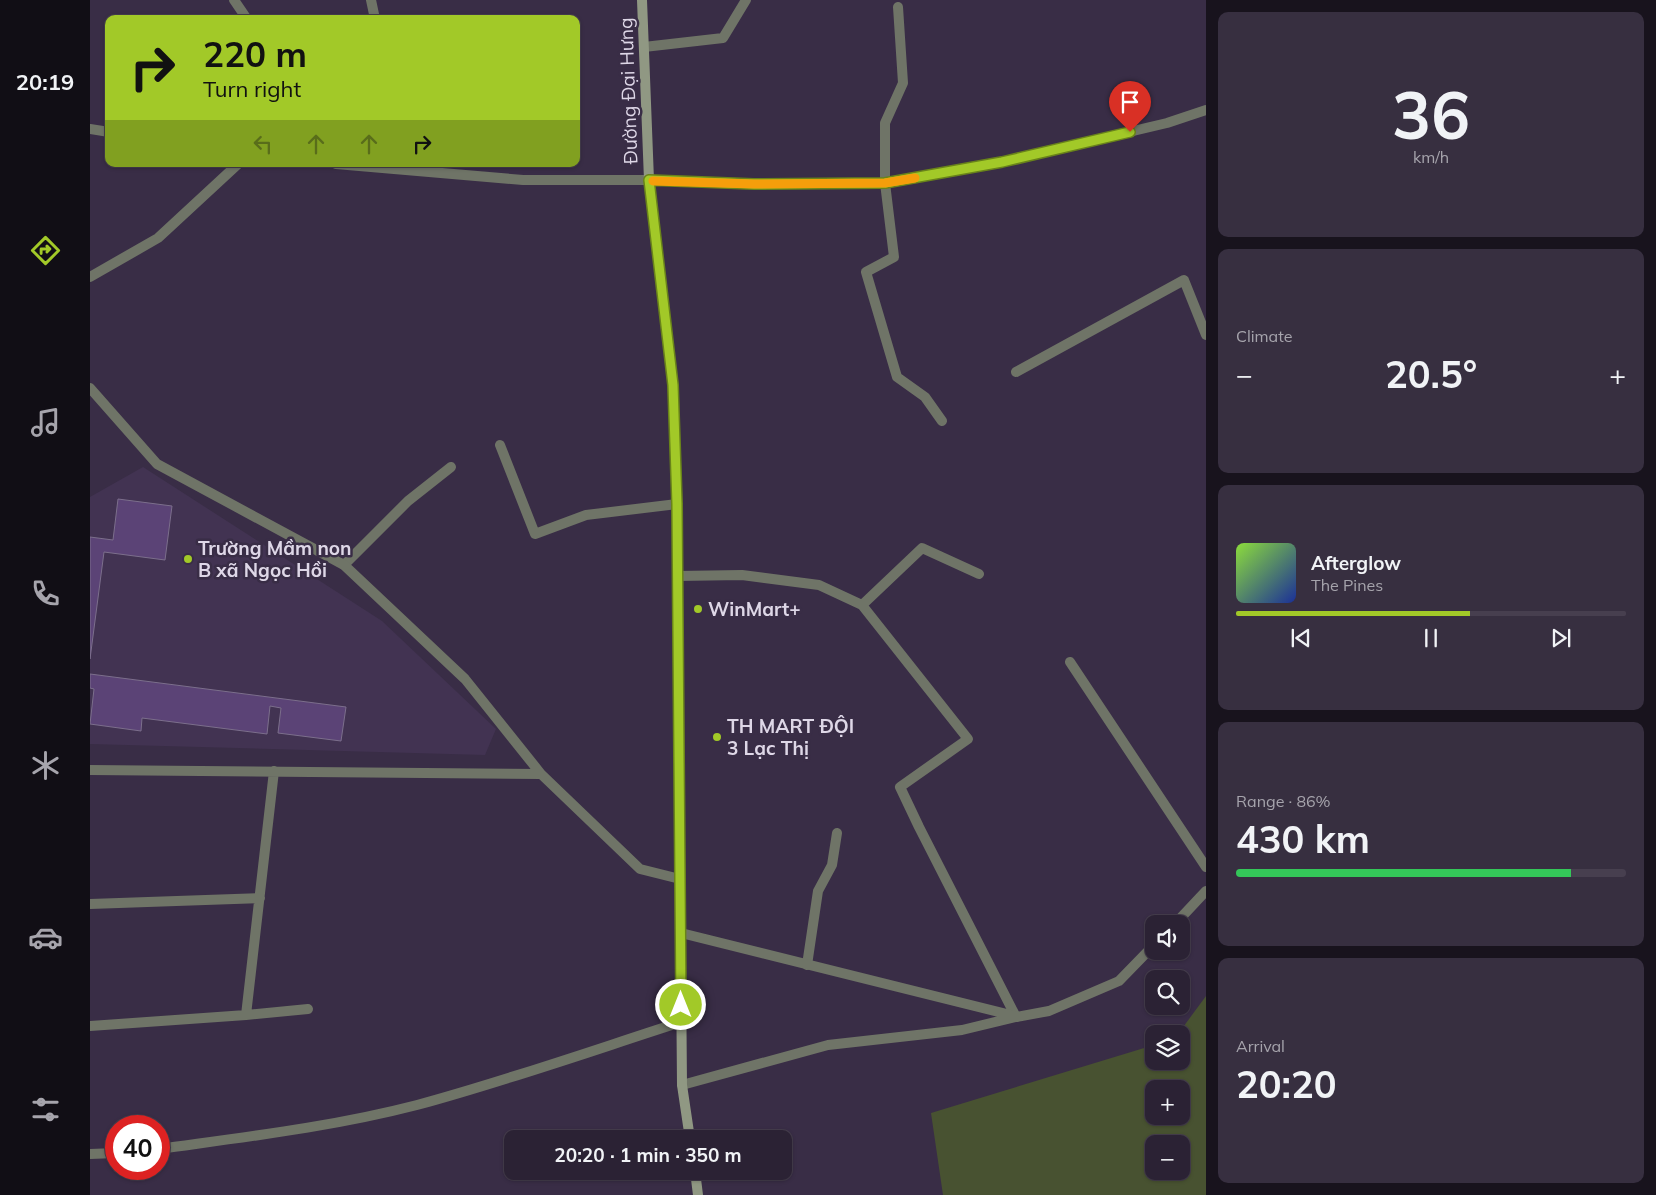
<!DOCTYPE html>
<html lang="en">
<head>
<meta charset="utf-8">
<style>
  body { margin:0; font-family:Mulish,sans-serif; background:#372f40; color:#f1f3f6; height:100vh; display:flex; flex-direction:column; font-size:19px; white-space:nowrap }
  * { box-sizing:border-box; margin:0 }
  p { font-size:16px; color:#a6a4ac }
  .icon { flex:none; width:28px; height:28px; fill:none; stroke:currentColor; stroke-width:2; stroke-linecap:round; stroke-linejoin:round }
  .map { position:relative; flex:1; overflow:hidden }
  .details { display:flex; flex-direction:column; gap:12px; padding:12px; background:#18131d; width:450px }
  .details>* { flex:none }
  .hud { position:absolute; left:15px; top:15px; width:475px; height:152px; border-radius:10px; box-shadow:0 1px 4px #0004,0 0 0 1px #473f4f; background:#a2c928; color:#111; overflow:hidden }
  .fabs { position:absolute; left:1055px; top:915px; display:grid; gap:10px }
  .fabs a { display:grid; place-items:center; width:45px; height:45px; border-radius:10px; background:#2b2234; box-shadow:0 1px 4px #0004,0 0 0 1px #473f4f; font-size:25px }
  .speed { position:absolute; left:15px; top:1115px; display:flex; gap:10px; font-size:25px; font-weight:700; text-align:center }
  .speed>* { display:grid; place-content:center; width:65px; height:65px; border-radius:50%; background:#2b2234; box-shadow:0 1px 4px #0004,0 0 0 1px #473f4f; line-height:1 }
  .speed .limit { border:8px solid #d22; background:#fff; color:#111 }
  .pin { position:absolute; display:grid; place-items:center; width:42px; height:42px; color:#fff; margin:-51px -21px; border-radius:50% 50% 50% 0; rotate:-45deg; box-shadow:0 0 5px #0007 }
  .pin .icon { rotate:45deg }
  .me { position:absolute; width:55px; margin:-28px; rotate:0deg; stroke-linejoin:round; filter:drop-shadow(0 0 4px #0008) }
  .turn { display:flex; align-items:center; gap:18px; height:105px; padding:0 15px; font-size:22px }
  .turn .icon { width:65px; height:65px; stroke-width:2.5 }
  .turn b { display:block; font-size:35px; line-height:42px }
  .lanes { display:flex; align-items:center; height:48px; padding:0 15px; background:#0003; justify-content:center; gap:25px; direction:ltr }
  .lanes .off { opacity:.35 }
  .big { font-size:38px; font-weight:700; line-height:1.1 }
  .details .tile { flex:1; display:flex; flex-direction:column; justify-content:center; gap:8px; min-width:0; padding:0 18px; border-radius:10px; background:#372f40 }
  .details .dial { align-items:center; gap:0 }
  .dial b { font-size:65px; line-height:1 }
  .song { display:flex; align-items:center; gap:15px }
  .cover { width:60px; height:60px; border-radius:8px; background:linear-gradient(135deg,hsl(90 70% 55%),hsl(230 70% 35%)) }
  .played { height:5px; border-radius:2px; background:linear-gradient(90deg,#a2c928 60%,#473f4f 60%) }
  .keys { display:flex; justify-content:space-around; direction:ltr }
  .heat { display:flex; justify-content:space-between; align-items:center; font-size:28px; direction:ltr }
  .charge { height:8px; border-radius:4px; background:linear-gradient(90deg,#34c759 86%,#473f4f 0) }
  .trip { position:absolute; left:414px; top:1130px; width:288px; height:50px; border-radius:10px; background:#2b2234; box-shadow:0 1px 4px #0004,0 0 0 1px #473f4f; font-weight:700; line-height:50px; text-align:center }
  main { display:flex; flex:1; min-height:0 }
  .menu { display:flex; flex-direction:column; width:90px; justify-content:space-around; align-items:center; background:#110e15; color:#a6a4ac }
  .menu .icon { width:35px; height:35px }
  .menu .current { color:#a2c928 }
  .menu b { font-size:22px; color:#f1f3f6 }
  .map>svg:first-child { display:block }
</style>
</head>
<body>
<main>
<nav class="menu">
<b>20:19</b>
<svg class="icon current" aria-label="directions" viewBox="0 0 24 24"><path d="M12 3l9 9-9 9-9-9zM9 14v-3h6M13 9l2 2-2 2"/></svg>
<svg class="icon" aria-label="music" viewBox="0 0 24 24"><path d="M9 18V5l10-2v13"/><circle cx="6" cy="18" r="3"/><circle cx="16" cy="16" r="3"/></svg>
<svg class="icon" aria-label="phone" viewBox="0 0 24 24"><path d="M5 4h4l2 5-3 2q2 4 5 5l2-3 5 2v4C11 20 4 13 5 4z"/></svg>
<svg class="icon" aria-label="climate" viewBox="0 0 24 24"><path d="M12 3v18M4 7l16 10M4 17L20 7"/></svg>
<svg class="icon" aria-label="car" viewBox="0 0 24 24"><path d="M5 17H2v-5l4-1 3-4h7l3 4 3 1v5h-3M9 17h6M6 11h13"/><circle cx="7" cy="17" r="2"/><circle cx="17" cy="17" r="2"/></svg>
<svg class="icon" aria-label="filters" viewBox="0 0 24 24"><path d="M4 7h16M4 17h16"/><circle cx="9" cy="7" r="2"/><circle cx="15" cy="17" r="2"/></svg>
</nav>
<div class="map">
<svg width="1116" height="1195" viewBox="0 0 1116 1195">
  <rect width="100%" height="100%" fill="#392d46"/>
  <path fill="#423352" d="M53 467 292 621 406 729 395 755 0 744V497Z"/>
  <path fill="#485231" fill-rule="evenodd" d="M1116 996V1195H853L841 1113 1064 1045V1061H1091V1034H1088ZM1064 1089H1091V1116H1064ZM1064 1144H1091V1171H1064Z"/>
  <path fill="#5b4376" stroke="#7c6f8c" d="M28 499 82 506 75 560 14 552 0 659V537L23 540Z
    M0 674 256 707 251 741 188 733 191 708 180 706 177 734 52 718 51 731 0 724 4 689 0 688Z"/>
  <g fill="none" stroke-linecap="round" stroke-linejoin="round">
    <path stroke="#6f7467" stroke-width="10" d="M144 0 157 19
      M281 0 285 19
      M808 7 813 83 795 123V183L804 257 776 272 807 377 835 397 852 421
      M554 47 633 38 656 0
      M926 372 1094 280 1116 335
      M410 445 445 534 496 515 587 504
      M254 565 318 501 361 467
      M588 576 652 575 729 585 772 605 878 739 810 787 829 827 926 1017
      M772 605 832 548 889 574
      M980 662 1116 867
      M717 965 728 891 742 865 747 833"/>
    <path stroke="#6f7467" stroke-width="10" d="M0 129 19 132
      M246 164 433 180H559L664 184 795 183 912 162 1077 123 1116 110
      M0 277 68 238 148 164
      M0 388 67 464 254 565 375 679 451 774 550 869 590 879
      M0 770 451 774
      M0 904 170 898
      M1085 924 1116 891
      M591 933 925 1016
      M156 1015 184 771
      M0 1026 156 1015 218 1009
      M592 1085 738 1045 872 1030 926 1017 959 1011 1029 981 1064 945
      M69 1149C155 1137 242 1127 327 1105 416 1081 504 1050 591 1022
      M0 1154 26 1153"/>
    <path stroke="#909883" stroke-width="10" d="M552 0 559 180 583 385 587 504 592 1085 600 1139
      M605 1171 608 1195"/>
  </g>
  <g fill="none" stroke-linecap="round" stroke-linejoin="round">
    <defs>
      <path id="route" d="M591 1005 587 504 583 385 559 180 664 184 795 183 912 162 1040 132"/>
    </defs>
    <use href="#route" stroke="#69831a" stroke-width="12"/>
    <use href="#route" stroke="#a2c928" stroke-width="9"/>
    <path stroke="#f59e0b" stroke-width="9" d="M563 181 664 184 795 183 825 178"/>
  </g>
  <g fill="#a2c928" stroke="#392d46" stroke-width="2">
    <circle cx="98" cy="559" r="5"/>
    <circle cx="608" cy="609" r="5"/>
    <circle cx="627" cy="737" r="5"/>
  </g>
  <g text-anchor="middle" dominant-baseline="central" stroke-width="5" stroke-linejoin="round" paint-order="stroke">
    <g font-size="19" fill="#ded7e7" stroke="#392d46">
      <text transform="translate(538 91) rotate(-92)">Đường Đại Hưng</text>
    </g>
    <g font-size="19" font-weight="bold" fill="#ded7e7" stroke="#392d46" text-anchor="start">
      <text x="108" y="548">Trường Mầm non<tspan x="108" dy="22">B xã Ngọc Hồi</tspan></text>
      <text x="618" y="609">WinMart+</text>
      <text x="637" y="726">TH MART ĐỘI<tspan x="637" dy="22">3 Lạc Thị</tspan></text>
    </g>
  </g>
</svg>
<div class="fabs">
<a><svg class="icon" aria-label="sound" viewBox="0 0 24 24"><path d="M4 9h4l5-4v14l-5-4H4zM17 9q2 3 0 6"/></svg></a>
<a><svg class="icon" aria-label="search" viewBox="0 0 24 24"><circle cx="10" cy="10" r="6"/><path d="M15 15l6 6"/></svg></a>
<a><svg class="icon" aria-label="layers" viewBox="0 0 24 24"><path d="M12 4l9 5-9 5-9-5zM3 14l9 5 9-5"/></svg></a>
<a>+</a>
<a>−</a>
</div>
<div class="speed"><div class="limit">40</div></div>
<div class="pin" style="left:1040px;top:132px;background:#d93025"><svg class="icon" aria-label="arrive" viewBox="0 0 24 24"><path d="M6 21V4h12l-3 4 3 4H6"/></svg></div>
<svg class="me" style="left:591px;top:1005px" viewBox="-20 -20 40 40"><circle r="17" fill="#a2c928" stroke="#fff" stroke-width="3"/><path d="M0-11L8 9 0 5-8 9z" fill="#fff"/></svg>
<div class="trip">20:20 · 1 min · 350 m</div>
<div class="hud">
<div class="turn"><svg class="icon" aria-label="right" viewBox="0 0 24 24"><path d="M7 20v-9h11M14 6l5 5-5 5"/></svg><div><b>220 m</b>Turn right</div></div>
<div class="lanes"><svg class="icon off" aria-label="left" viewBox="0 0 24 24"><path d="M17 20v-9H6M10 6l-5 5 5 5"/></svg><svg class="icon off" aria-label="ahead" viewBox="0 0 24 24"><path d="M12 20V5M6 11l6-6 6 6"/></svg><svg class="icon off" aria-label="ahead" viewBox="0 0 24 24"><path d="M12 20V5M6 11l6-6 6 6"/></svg><svg class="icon" aria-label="right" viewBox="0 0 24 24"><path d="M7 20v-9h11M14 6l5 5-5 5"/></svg></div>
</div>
</div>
<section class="details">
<div class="tile dial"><b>36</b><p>km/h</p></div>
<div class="tile"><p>Climate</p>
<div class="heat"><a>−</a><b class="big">20.5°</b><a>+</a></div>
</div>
<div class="tile">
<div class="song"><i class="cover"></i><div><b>Afterglow</b><p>The Pines</p></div></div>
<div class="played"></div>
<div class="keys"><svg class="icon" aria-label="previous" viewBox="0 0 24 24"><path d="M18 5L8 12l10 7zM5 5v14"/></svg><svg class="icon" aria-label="pause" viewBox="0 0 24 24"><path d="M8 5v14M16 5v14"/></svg><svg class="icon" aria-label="next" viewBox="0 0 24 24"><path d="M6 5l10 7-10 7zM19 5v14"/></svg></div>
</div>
<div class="tile"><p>Range · 86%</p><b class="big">430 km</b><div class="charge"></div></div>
<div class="tile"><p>Arrival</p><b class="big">20:20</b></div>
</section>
</main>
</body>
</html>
